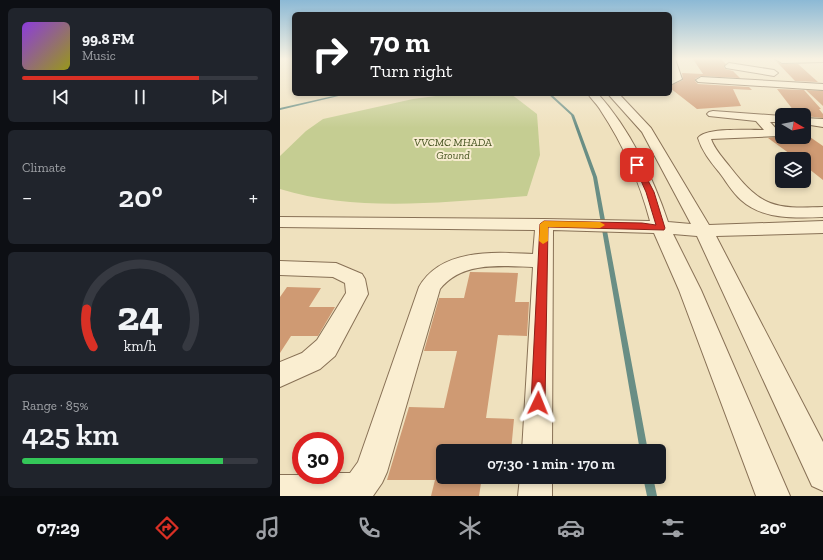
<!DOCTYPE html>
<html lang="en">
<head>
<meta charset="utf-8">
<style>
  body { margin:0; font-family:"Zilla Slab",serif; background:#20242c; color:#f1f3f6; height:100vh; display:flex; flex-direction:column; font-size:15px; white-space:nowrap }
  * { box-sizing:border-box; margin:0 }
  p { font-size:13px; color:#9ea1a6 }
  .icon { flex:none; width:22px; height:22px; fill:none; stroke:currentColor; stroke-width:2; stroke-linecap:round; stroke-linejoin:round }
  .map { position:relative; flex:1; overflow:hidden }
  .sheet { display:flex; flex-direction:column; gap:8px; padding:8px; background:#0d0f14; width:280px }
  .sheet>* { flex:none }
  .banner { position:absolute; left:12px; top:12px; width:380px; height:84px; border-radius:6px; box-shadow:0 2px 6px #0003; background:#202124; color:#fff; overflow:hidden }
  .needle { width:26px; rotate:100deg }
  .tools { position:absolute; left:495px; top:108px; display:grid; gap:8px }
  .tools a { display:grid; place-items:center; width:36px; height:36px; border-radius:6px; background:#171b24; box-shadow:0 2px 6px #0003; font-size:20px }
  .speed { position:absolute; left:12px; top:432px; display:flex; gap:8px; font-size:20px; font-weight:700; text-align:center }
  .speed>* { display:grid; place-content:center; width:52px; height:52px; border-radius:50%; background:#171b24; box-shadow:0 2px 6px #0003; line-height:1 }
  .speed .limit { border:6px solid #d22; background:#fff; color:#111 }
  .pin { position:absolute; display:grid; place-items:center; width:34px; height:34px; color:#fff; margin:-17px; border-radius:8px; box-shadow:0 2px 6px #0006 }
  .me { position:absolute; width:44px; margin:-22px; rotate:2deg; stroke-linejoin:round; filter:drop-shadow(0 0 3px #0008) }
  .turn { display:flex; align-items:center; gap:14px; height:84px; padding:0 12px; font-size:18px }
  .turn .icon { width:52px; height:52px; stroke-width:2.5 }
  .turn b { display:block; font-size:28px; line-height:34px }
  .big { font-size:30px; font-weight:600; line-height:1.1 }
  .sheet .tile { flex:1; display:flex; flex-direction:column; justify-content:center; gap:6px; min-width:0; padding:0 14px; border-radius:6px; background:#20242c }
  .sheet .dial { align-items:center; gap:0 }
  .dial svg { height:104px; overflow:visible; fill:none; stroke:#363941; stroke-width:7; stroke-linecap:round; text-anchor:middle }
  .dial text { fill:#f1f3f6; stroke:none }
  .song { display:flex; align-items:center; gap:12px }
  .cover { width:48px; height:48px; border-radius:6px; background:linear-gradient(135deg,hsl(270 70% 55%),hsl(60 70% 35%)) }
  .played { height:4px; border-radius:2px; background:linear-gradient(90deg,#d93025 75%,#363941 75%) }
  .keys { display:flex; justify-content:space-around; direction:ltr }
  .heat { display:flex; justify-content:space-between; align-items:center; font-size:22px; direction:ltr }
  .charge { height:6px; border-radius:3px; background:linear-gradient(90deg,#34c759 85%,#363941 0) }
  .trip { position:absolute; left:156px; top:444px; width:230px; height:40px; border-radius:6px; background:#171b24; box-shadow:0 2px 6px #0003; font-weight:600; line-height:40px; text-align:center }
  .tabs { display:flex; height:64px; justify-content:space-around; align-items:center; background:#090b0e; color:#9ea1a6 }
  .tabs .icon { width:28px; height:28px }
  .tabs .active { color:#d93025 }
  .tabs b { font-size:18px; color:#f1f3f6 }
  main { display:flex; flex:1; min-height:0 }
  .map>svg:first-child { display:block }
</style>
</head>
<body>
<main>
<section class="sheet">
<div class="tile">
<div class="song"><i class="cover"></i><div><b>99.8 FM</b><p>Music</p></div></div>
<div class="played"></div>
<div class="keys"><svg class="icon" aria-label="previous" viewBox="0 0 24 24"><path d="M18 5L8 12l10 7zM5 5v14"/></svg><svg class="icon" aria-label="pause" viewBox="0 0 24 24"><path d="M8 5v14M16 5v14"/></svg><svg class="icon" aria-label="next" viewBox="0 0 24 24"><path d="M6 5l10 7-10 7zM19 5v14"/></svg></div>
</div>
<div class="tile"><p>Climate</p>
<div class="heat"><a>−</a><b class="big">20°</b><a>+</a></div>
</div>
<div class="tile dial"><svg viewBox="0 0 100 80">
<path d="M14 69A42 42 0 1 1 86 69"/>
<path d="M14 69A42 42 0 0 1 9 40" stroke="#d93025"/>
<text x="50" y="56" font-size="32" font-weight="700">24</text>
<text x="50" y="72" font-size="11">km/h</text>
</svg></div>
<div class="tile"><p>Range · 85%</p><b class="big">425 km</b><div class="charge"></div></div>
</section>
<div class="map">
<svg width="543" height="496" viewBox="0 0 543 496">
  <rect width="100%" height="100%" fill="#efe1be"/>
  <path fill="#c5cd92" d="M171 94H231L257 114 260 155 247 196C168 202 76 213 0 189V156L26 131 43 119 133 99Z"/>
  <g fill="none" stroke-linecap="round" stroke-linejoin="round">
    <path fill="#698e85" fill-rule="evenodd" d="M62 94H67L0 110V108Z
      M268 94H271L294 115 317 177 368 451H360L313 177 291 115Z
      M363 477H373L377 496H367Z"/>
  </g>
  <path fill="#cf9a73" d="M413 59H441L446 64 444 66 445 69 453 71 460 78 421 76 415 79V81L418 84 469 87 472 90 453 89 461 106 417 109 390 88V86L403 80 402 73 423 74Z
    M496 61 502 64H518L538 82 515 81Z
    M497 89 524 90 541 109H539L543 114V118L517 115Z
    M526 90 543 91V106Z
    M524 135H527L543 146V180L524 165V159H517L488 138 502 136V137H524Z
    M190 272 238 273 235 302H249L247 336 218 335 206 418 234 419 231 451H163V477H202L199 496H151L155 480H107L129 407 164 408 177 351H144L159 298H184Z
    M7 287 41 288 29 307H55L38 336H11L0 353V297Z"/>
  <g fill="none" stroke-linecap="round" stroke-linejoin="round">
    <defs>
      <path id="minor" d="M390 59H395L402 79 390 85V79L392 78 390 70Z
        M495 59H543V62L502 63Z
        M449 63 494 70 498 73 494 76 446 68 445 66Z
        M421 77 543 84V90L418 82 416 80Z
        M308 94H318C349 128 374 179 388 222L411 224 362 132 328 94H339L371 128 429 225 543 221V233L436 236 543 442V491L532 486 417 236 393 234 421 290 510 496H476L399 290 374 233 273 230 272 451H242L253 267C221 266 182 261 160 289L107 472 102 483 93 496H0V475H55V473H70L78 462 139 287C161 248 215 252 253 254L255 230 0 227V217L264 219 370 221C360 183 343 144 321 111 318 105 312 100 308 94Z
        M433 111 502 116V122H490L500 133 498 136 431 139C435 150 443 158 450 167 481 207 494 209 543 207V217C516 218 483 220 461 200 452 192 446 181 439 172 430 161 422 151 418 138 425 127 470 130 484 130L476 121 429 116 427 114 429 112Z
        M524 118 543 119V127L524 124Z
        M0 261 56 263 82 274 85 279 88 294 55 356 40 369 0 387V362L22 353 37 340 66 293 65 283 53 277 0 275Z
        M240 477H272V496H238Z"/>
    </defs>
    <use href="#minor" stroke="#887156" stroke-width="2"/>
    <use href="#minor" fill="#faeed1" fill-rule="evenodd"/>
  </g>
  <linearGradient id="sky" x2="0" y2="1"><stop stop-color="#8cb9d5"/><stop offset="0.46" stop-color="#f8f2e2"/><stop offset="1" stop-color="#f8f2e2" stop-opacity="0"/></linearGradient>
  <rect width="543" height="128" fill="url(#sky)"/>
  <path fill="#d93025" stroke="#8d1f18" d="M355 163 360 165 374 192 385 228 384 230 268 227 265 403 263 408 258 410 253 408 251 403 260 224 264 221 362 223 376 225 366 192 354 165Z"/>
  <path fill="#f59e0b" d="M264 221 320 222 325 225 320 228 268 227V241L263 244 259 241 260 224Z"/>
  <g text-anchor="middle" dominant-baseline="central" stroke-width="4" stroke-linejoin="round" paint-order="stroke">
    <g font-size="11" font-style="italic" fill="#465421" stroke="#f6ebce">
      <text x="173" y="142">VVCMC MHADA<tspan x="173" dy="13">Ground</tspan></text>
    </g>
  </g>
</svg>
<div class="tools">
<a><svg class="needle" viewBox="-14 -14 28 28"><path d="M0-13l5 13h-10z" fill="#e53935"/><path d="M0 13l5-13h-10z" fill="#9ea1a6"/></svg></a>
<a><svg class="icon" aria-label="layers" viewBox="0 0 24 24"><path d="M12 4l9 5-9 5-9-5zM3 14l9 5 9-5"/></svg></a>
</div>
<div class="speed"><div class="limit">30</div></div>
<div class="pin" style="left:357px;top:165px;background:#d93025"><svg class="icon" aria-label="arrive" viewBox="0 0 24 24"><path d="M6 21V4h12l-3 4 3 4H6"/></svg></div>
<svg class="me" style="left:258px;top:403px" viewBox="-20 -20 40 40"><path d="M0-17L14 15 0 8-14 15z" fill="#d93025" stroke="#fff" stroke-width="4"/></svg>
<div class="trip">07:30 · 1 min · 170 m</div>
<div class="banner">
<div class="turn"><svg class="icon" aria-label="right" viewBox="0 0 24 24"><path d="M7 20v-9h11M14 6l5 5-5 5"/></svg><div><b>70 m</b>Turn right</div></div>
</div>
</div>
</main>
<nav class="tabs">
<b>07:29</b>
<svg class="icon active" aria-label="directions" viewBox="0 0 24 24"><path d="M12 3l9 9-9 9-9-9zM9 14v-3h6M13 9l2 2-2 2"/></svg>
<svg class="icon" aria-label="music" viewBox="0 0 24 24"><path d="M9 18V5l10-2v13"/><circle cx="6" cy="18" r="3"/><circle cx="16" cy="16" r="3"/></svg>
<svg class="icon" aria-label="phone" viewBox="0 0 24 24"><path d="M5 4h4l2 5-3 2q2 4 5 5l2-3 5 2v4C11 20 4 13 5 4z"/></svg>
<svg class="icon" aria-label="climate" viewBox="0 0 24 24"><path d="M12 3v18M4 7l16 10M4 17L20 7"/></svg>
<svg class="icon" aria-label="car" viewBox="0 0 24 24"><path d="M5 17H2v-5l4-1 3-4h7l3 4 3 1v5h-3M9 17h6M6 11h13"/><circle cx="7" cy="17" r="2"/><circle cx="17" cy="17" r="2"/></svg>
<svg class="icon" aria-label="filters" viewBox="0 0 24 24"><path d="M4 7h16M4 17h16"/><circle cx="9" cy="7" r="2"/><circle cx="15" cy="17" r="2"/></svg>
<b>20°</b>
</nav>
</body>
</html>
